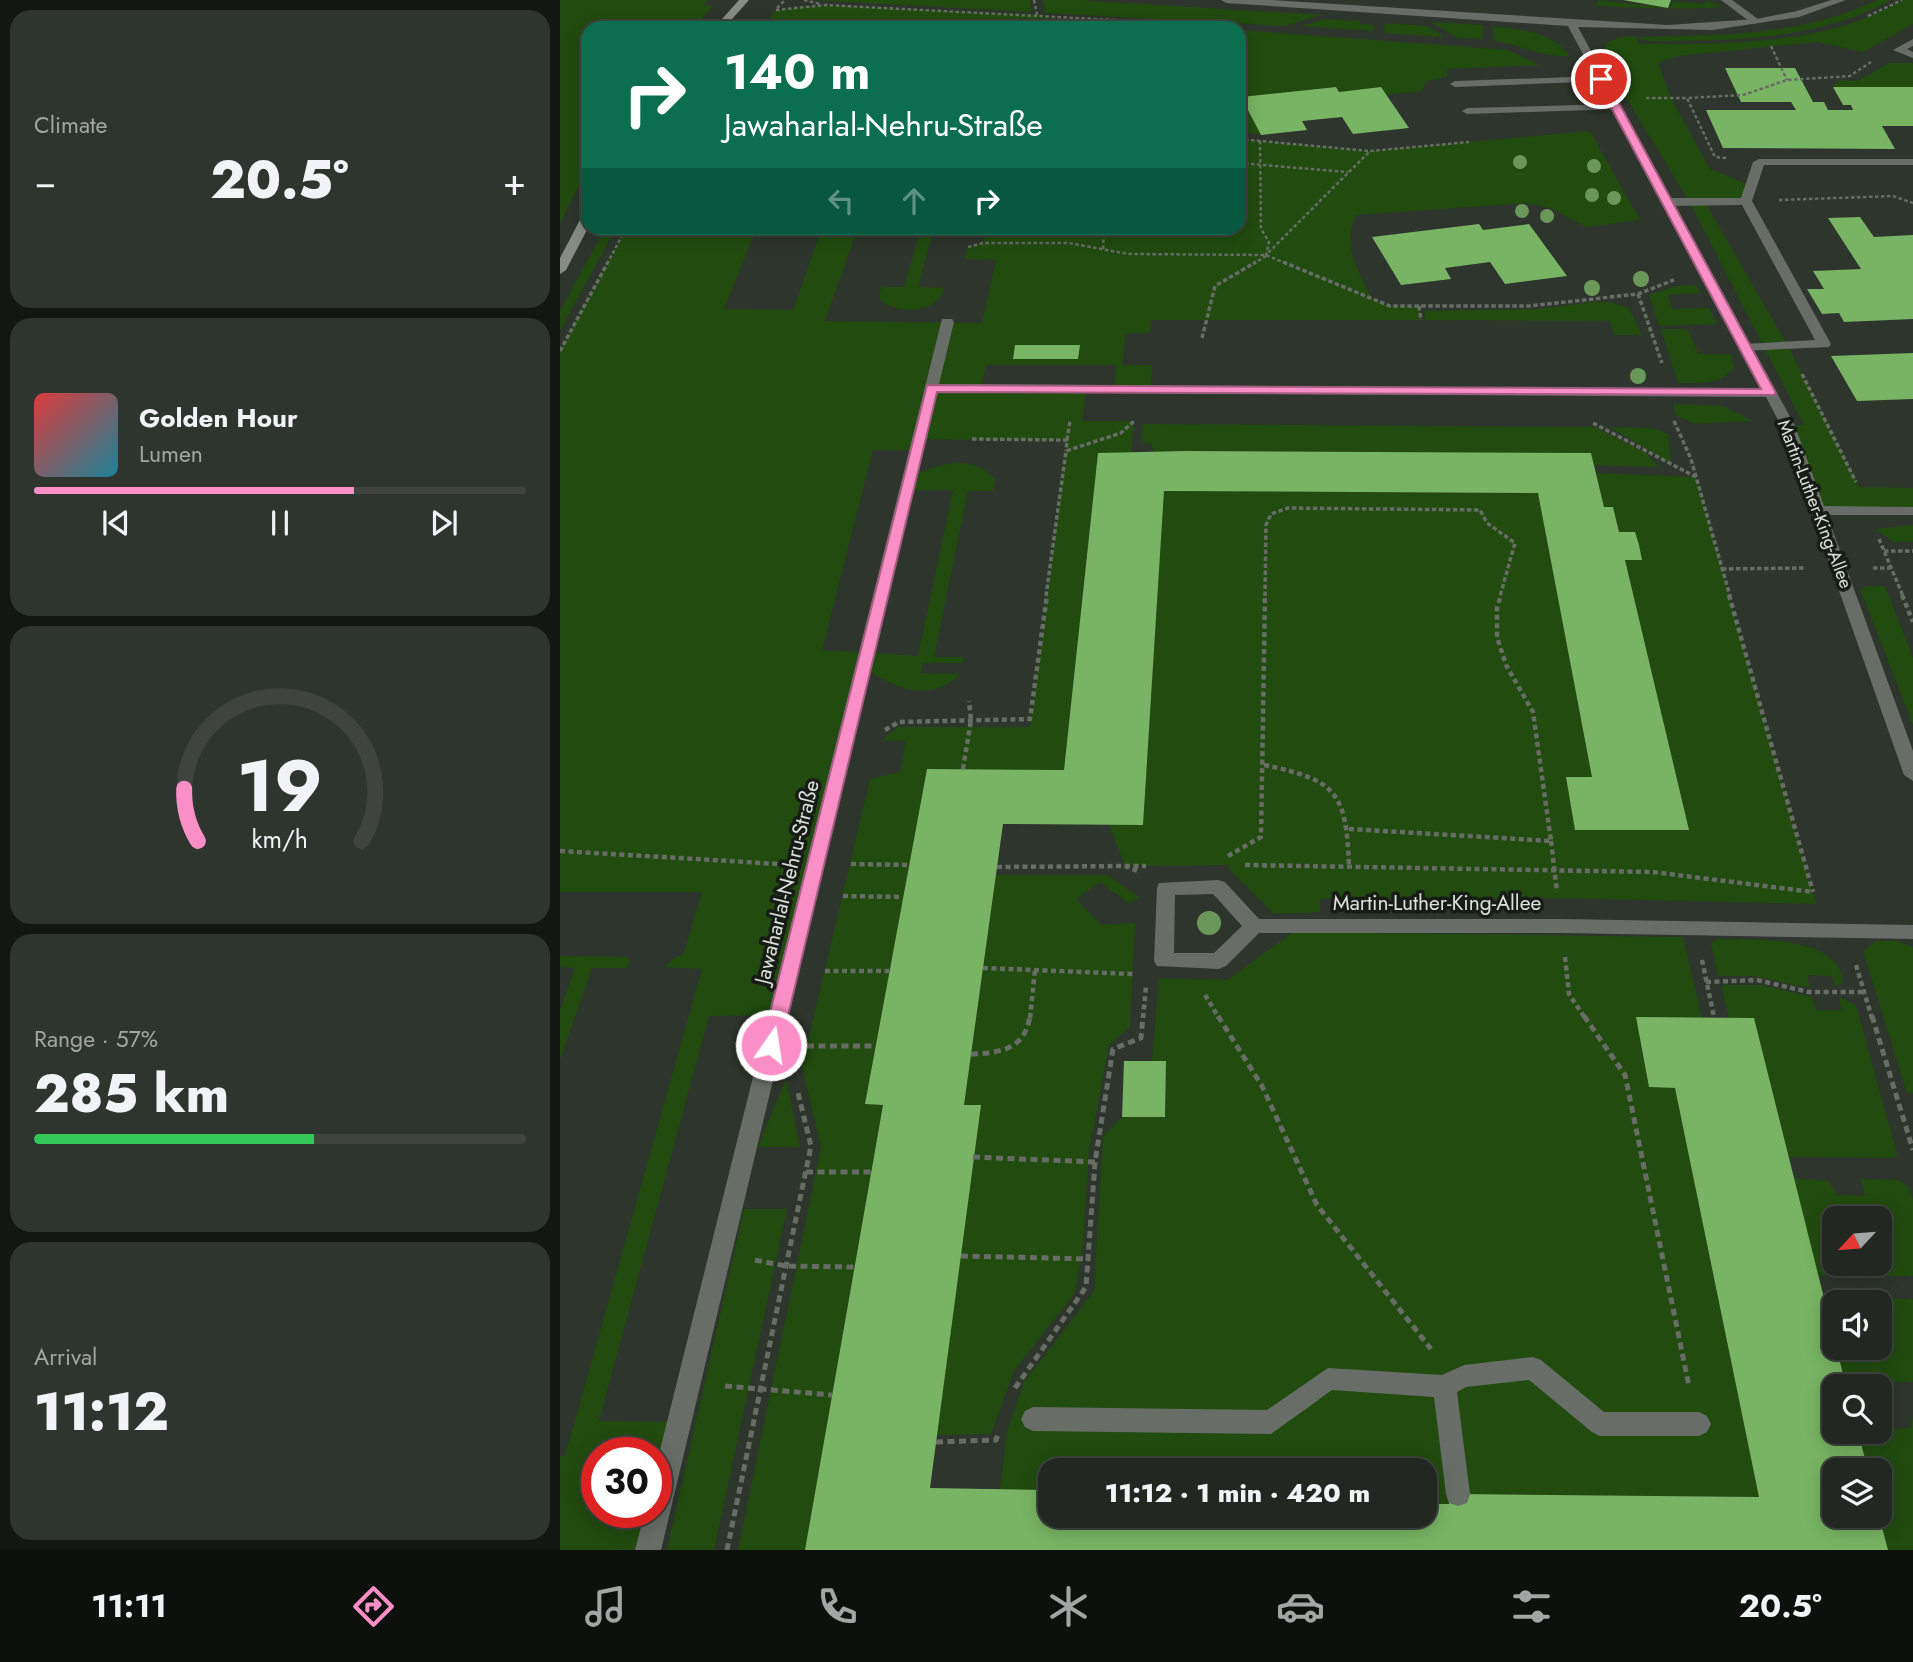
<!DOCTYPE html>
<html lang="en">
<head>
<meta charset="utf-8">
<style>
  body { margin:0; font-family:Jost,sans-serif; background:#2e342e; color:#f1f3f6; height:100vh; display:flex; flex-direction:column; font-size:26px; white-space:nowrap }
  * { box-sizing:border-box; margin:0 }
  p { font-size:23px; color:#a2a6a5 }
  .icon { flex:none; width:38px; height:38px; fill:none; stroke:currentColor; stroke-width:2; stroke-linecap:round; stroke-linejoin:round }
  .map { position:relative; flex:1; overflow:hidden }
  .drawer { display:flex; flex-direction:column; gap:10px; padding:10px; background:#131612; width:560px }
  .drawer>* { flex:none }
  .top-card { position:absolute; left:21px; top:21px; width:665px; height:214px; border-radius:21px; box-shadow:0 4px 18px #0003,0 0 0 2px #3f443f; background:#0b6e4f; color:#fff; overflow:hidden }
  .needle { width:46px; rotate:244deg }
  .fabs { position:absolute; left:1262px; top:1206px; display:grid; gap:14px }
  .fabs a { display:grid; place-items:center; width:70px; height:70px; border-radius:14px; background:#222821; box-shadow:0 4px 18px #0003,0 0 0 2px #3f443f; font-size:35px }
  .speed { position:absolute; left:21px; top:1437px; display:flex; gap:14px; font-size:35px; font-weight:700; text-align:center }
  .speed>* { display:grid; place-content:center; width:91px; height:91px; border-radius:50%; background:#222821; box-shadow:0 4px 18px #0003,0 0 0 2px #3f443f; line-height:1 }
  .speed .limit { border:10px solid #d22; background:#fff; color:#111 }
  .pin { position:absolute; display:grid; place-items:center; width:60px; height:60px; color:#fff; margin:-30px; border:4px solid #fff; border-radius:50%; box-shadow:0 2px 7px #0007 }
  .me { position:absolute; width:77px; margin:-38px; rotate:13deg; stroke-linejoin:round; filter:drop-shadow(0 0 5px #0008) }
  .turn { display:flex; align-items:center; gap:24px; height:147px; padding:0 28px; font-size:32px }
  .turn .icon { width:91px; height:91px; stroke-width:2.5 }
  .turn b { display:block; font-size:49px; line-height:60px }
  .lanes { display:flex; align-items:center; height:66px; padding:0 28px; background:#0003; justify-content:center; gap:35px; direction:ltr }
  .lanes .off { opacity:.35 }
  .big { font-size:52px; font-weight:800; line-height:1.1 }
  .drawer .card { flex:1; display:flex; flex-direction:column; justify-content:center; gap:10px; min-width:0; padding:0 24px; border-radius:21px; background:#2e342e }
  .drawer .dial { align-items:center; gap:0 }
  .dial svg { height:182px; overflow:visible; fill:none; stroke:#3f443f; stroke-width:7; stroke-linecap:round; text-anchor:middle }
  .dial text { fill:#f1f3f6; stroke:none }
  .song { display:flex; align-items:center; gap:21px }
  .cover { width:84px; height:84px; border-radius:10px; background:linear-gradient(135deg,hsl(0 70% 55%),hsl(190 70% 35%)) }
  .played { height:7px; border-radius:4px; background:linear-gradient(90deg,#fa8fc7 65%,#3f443f 65%) }
  .keys { display:flex; justify-content:space-around; direction:ltr }
  .heat { display:flex; justify-content:space-between; align-items:center; font-size:38px; direction:ltr }
  .charge { height:10px; border-radius:5px; background:linear-gradient(90deg,#34c759 57%,#3f443f 0) }
  .trip { position:absolute; left:478px; top:1458px; width:399px; height:70px; border-radius:21px; background:#222821; box-shadow:0 4px 18px #0003,0 0 0 2px #3f443f; font-weight:800; line-height:70px; text-align:center }
  .menu { display:flex; height:112px; justify-content:space-around; align-items:center; background:#0e100d; color:#a2a6a5 }
  .menu .icon { width:49px; height:49px }
  .menu .current { color:#fa8fc7 }
  .menu b { font-size:32px; color:#f1f3f6 }
  main { display:flex; flex:1; min-height:0 }
  .map>svg:first-child { display:block }
</style>
</head>
<body>
<main>
<section class="drawer">
<div class="card"><p>Climate</p>
<div class="heat"><a>−</a><b class="big">20.5°</b><a>+</a></div>
</div>
<div class="card">
<div class="song"><i class="cover"></i><div><b>Golden Hour</b><p>Lumen</p></div></div>
<div class="played"></div>
<div class="keys"><svg class="icon" aria-label="previous" viewBox="0 0 24 24"><path d="M18 5L8 12l10 7zM5 5v14"/></svg><svg class="icon" aria-label="pause" viewBox="0 0 24 24"><path d="M8 5v14M16 5v14"/></svg><svg class="icon" aria-label="next" viewBox="0 0 24 24"><path d="M6 5l10 7-10 7zM19 5v14"/></svg></div>
</div>
<div class="card dial"><svg viewBox="0 0 100 80">
<path d="M14 69A42 42 0 1 1 86 69"/>
<path d="M14 69A42 42 0 0 1 8 46" stroke="#fa8fc7"/>
<text x="50" y="56" font-size="32" font-weight="700">19</text>
<text x="50" y="72" font-size="11">km/h</text>
</svg></div>
<div class="card"><p>Range · 57%</p><b class="big">285 km</b><div class="charge"></div></div>
<div class="card"><p>Arrival</p><b class="big">11:12</b></div>
</section>
<div class="map">
<svg width="1353" height="1550" viewBox="0 0 1353 1550">
  <rect width="100%" height="100%" fill="#2e352c"/>
  <path fill="#224b10" fill-rule="evenodd" d="M0 0H148L144 5 153 6 134 28H28V167L0 224Z
    M251 0H470L471 12Z
    M483 0H516L762 15 724 26 485 13Z
    M1038 0 1110 8 1114 1 1144 4 1147 0 1163 7C1121 10 1079 8 1036 6Z
    M1317 0H1331C1269 35 1189 41 1120 41 1107 41 1087 44 1078 37 1159 35 1243 36 1317 0Z
    M1342 0H1353V24L1303 52 1257 42 1118 56 1098 63 1111 98 1150 169 1191 185 1186 201 1145 202 1228 346 1299 487 1353 488V511L1258 510 1228 426 1244 425 1129 201 1043 60 1046 43 1060 37 1076 36 1079 44C1165 43 1265 47 1342 0Z
    M266 5 486 15 499 28H202L216 10Z
    M766 19 801 21 800 24 815 25 813 31 741 26Z
    M871 22 923 25 922 39 897 38Z
    M828 23 866 26 885 37 825 33 824 26Z
    M932 26C957 29 995 32 1009 56 982 58 960 44 934 41Z
    M679 30 948 50 980 65 886 69 888 76 866 82 862 91 826 95 821 87 779 92 776 87 681 97 701 135 679 131Z
    M1329 63H1353V87H1273L1279 80 1298 81Z
    M1030 131 1080 220 1025 227 993 209 966 203 796 215C781 246 798 268 811 298L830 306H859L861 320H591L590 333H566L562 365H592L591 390H554L556 365H426L421 388 526 389 522 421H574L571 453H538L504 770H367L305 1104 323 1105 245 1550H178L261 1147 242 1066 310 779 340 772 346 741 322 740 338 727H470L507 441 359 439 356 450H313L262 650 358 656 393 490H346L350 477C377 464 413 452 435 480L433 491H408L374 657H404L402 663H363L361 673 400 674C372 704 331 688 304 667L218 1015 149 1016 39 1421 119 1422 88 1550H0V1456H5L142 969 105 967 115 957 123 955 142 892H0V351L66 228H197L164 309 233 310 262 228H298L265 321 422 323 436 260 405 259 408 247 423 243 427 228H679V139L810 151ZM37 1452H96V1512H37Z
    M45 228H56L0 331V311Z
    M361 228H374L358 287 384 288C380 313 334 317 319 298L321 287H344Z
    M1136 285 1141 293 1108 295 1112 309 1149 308 1157 324 1099 326 1089 295 1117 286Z
    M1032 302H1050L1069 308 1082 335H1054L1050 321 865 320 864 311 977 309Z
    M1101 329H1127L1139 354H1171L1174 368C1160 385 1139 383 1118 383Z
    M1113 404 1163 406 1193 421 1135 424 1116 416Z
    M583 424 1034 427 1086 453 1099 467 1034 465 1031 453H594L592 445 581 441Z
    M1050 427 1092 428 1108 434 1111 464Z
    M1036 473 1136 477 1256 904 998 898 760 899V912L714 914 668 868 670 865 565 866 549 825H583L604 491 978 493 1032 777H1007L1015 829 1129 830 1065 560H1082L1075 532H1059L1053 507H1044Z
    M1353 525V542H1333L1316 529Z
    M1306 586H1325L1353 658V725L1301 591Z
    M436 875H547L579 897 570 904 540 882 516 899 542 925 575 923 570 1027 549 1045 529 1152 523 1245 515 1293 454 1371 431 1434 377 1435 420 1105H404Z
    M733 932 1123 937 1142 1018H1076L1089 1087 1115 1088 1199 1497 889 1494V1504H865L864 1470H490V1490H440L447 1432 464 1382 534 1291 543 1136 562 1117 605 1116 606 1061H592L599 978 667 980Z
    M1156 939C1191 940 1279 934 1283 982L1275 987 1272 976 1247 975 1250 987H1244L1193 976H1158L1151 944Z
    M1316 941H1337L1353 947V1093H1347L1303 951Z
    M0 956 67 957 70 961 67 968H32L0 1060V1010L15 968 0 967Z
    M1161 985H1202L1252 997 1256 1010H1282L1279 997 1296 1005 1337 1154 1335 1158 1229 1157 1194 1019 1169 1018Z
    M226 1079 240 1147H198Z
    M1234 1178 1269 1181 1277 1195 1305 1196 1301 1179 1339 1180 1349 1187 1353 1200V1276H1327L1324 1258H1320V1218H1274V1264H1296L1295 1275 1258 1276Z
    M184 1209H227L154 1550H107Z
    M1264 1296 1353 1299V1382H1285L1276 1348H1320V1302H1274V1338Z
    M1320 1410 1329 1411 1335 1429 1351 1428 1353 1416V1550H1328L1319 1516 1320 1470H1308L1298 1432H1320Z"/>
  <path fill="#78b463" d="M1063 0H1111L1108 8Z
    M1165 68H1235L1253 102H1264L1268 110H1293L1291 105H1283L1273 87H1353V126H1322L1335 149 1163 148 1146 110H1236L1231 102H1181Z
    M776 87 779 92 821 87 849 128 793 134 782 117 742 121 747 130 701 135 681 97Z
    M1300 217 1314 237 1353 235V319L1284 322 1279 313 1262 314 1247 289H1264L1253 271 1301 269 1268 218Z
    M919 224 923 230 969 224 1007 276 945 284 930 262 885 268 891 279 841 285 812 237Z
    M569 228H623V230Z
    M455 345H520L518 359H453Z
    M1353 353V399L1297 401 1271 356Z
    M626 451 1031 453 1044 507H1053L1059 532H1075L1079 545 1082 560H1065L1129 830H1015L1006 777H1032L978 493 604 491 583 825 443 824 404 1105H421L370 1488 490 1490V1516H864V1504H889L888 1494H898L1199 1497 1115 1088 1089 1087 1076 1017 1194 1018 1286 1386H1274V1432H1298L1308 1470H1274V1516H1319L1328 1550H245L323 1105 305 1104 367 769 504 770 538 453Z
    M564 1061H606L605 1117H562Z"/>
  <g fill="none" stroke-linecap="round" stroke-linejoin="round">
    <path stroke="#676d65" stroke-width="2.5" stroke-dasharray="3.5 2.5" stroke-linecap="butt" d="M244 0 260 4
      M474 0 477 15
      M217 8 225 0
      M216 10 266 5 650 25
      M1308 16 1342 0
      M509 28 512 17
      M1211 46 1227 80
      M1086 98H1127
      M679 139 809 151
      M700 141 701 229 709 242 706 255 810 151 909 142
      M1166 158 1155 157 1127 98 1183 95 1227 80 1290 76 1311 62
      M679 163 788 172
      M1219 200 1333 196 1353 203
      M408 247 423 243H509L568 254 706 255 727 264
      M543 249 544 228
      M47 264 66 228
      M693 264 706 256"/>
    <path stroke="#676d65" stroke-width="3.5" stroke-dasharray="4.5 2.5" stroke-linecap="butt" d="M723 262 830 306H969L1078 294 1114 280
      M1078 294 1102 363
      M859 306 861 320
      M642 338 655 286 696 262
      M0 351 48 262
      M1242 374 1296 482
      M1114 421 1131 459 1170 596
      M1033 423 1136 477
      M412 439 507 440 506 451
      M507 440 510 421
      M1319 539 1343 596
      M1324 551H1353
      M1313 568H1331
      M1162 569 1245 568
      M486 596 506 451 561 433 574 421
      M705 596 706 525 711 514 728 508 920 510 927 523 955 543 940 596"/>
    <path stroke="#676d65" stroke-width="4.5" stroke-dasharray="5 3.5" stroke-linecap="butt" d="M1169 595 1253 892
      M1342 595 1353 622
      M325 730 339 722 470 719 487 595
      M704 765C777 780 786 792 789 866
      M403 769 411 720 409 701
      M789 829 991 841 973 712 946 665 937 637V608L941 595
      M991 841 997 892
      M0 851 219 864
      M668 856 701 837 705 595
      M291 864 349 865
      M685 865 1093 872 1253 892
      M565 866H586
      M437 867 565 866 580 872
      M283 896 342 897
      M1005 957 1009 994 1025 1018
      M1142 960 1154 1017
      M1296 965 1312 1018
      M423 968 573 974
      M265 971H329
      M1146 982 1197 980 1249 992H1305
      M645 995 659 1018
      M470 1018 475 970
      M583 1018 586 986"/>
    <path stroke="#676d65" stroke-width="5" stroke-dasharray="7 4.5" stroke-linecap="butt" d="M658 1016 702 1086 757 1205 871 1349
      M1024 1016 1065 1075 1129 1386
      M1312 1016 1353 1150
      M247 1046H315
      M411 1054C441 1053 465 1049 470 1016
      M413 1157 535 1162
      M246 1172H312
      M401 1256 530 1259
      M195 1260 226 1266 295 1267
      M165 1386 272 1395
      M455 1388 526 1287 535 1162 553 1049 581 1038 583 1016
      M376 1442 436 1440 439 1432
      M167 1550 251 1146 238 1093"/>
    <path fill="#696d68" fill-rule="evenodd" d="M1161 0H1172L1202 22 1193 24Z
      M1353 39V46L1347 49 1353 52V58L1333 50Z
      M1041 76 1046 79 1045 81 895 87 890 84 895 81Z
      M1056 104 1060 105V109L907 114 902 111 907 108Z
      M1199 159H1353V165H1204L1192 201 1271 344 1269 347 1180 351 1178 348 1185 344 1255 340 1182 205 1107 206 1101 202 1107 198H1181L1193 162Z
      M973 1357 981 1360 1044 1412H1139L1147 1416 1151 1424 1147 1432 1139 1436H1040L1032 1432 969 1380 906 1387 897 1392 910 1494 907 1503 898 1506 889 1503 886 1494 874 1397 772 1390 711 1434 473 1431 465 1427 461 1419 465 1411 473 1407 707 1410 768 1368 882 1375 904 1365Z"/>
    <path fill="#696d68" fill-rule="evenodd" d="M661 0H711L1108 25 1196 19 1237 11 1271 0H1286L1239 17 1153 30 1018 27 1235 426 1264 506 1353 507V515H1267L1353 751V781L1344 775 1221 426 1206 397 377 392 101 1550H75L85 1512H96V1466L382 319H392L394 322 379 384 1201 389 1008 26 666 3Z
      M658 880 665 882 699 919H1001L1353 925V939L1001 933H699L666 966 659 969 597 966 594 961 597 888 599 883ZM653 894 682 926 654 953H614L615 895Z"/>
    <path fill="#878d86" fill-rule="evenodd" d="M179 0H189L164 28H154Z
      M28 212V228L6 270 0 274V258L22 216Z"/>
  </g>
  <g fill="#6a985a">
    <circle cx="960" cy="162" r="7"/>
    <circle cx="1034" cy="166" r="7"/>
    <circle cx="1032" cy="195" r="7"/>
    <circle cx="1054" cy="198" r="7"/>
    <circle cx="962" cy="211" r="7"/>
    <circle cx="987" cy="216" r="7"/>
    <circle cx="1081" cy="279" r="8"/>
    <circle cx="1032" cy="288" r="8"/>
    <circle cx="1078" cy="376" r="8"/>
    <circle cx="649" cy="923" r="12"/>
  </g>
  <path fill="#fa8fc7" stroke="#a25d81" stroke-width="2" d="M1041 76 1046 79 1216 393 1214 395 377 392 221 1045 218 1050H205L202 1045 367 385 1201 389 1036 79Z"/>
  <g text-anchor="middle" dominant-baseline="central" stroke-width="7" stroke-linejoin="round" paint-order="stroke">
    <g font-size="18" fill="#dde1db" stroke="#181c17">
      <text transform="translate(1255 504) rotate(69)">Martin-Luther-King-Allee</text>
    </g>
    <g font-size="21" fill="#dde1db" stroke="#181c17">
      <text transform="translate(227 882) rotate(-76)">Jawaharlal-Nehru-Straße</text>
      <text x="877" y="903">Martin-Luther-King-Allee</text>
    </g>
  </g>
</svg>
<div class="fabs">
<a><svg class="needle" viewBox="-14 -14 28 28"><path d="M0-13l5 13h-10z" fill="#e53935"/><path d="M0 13l5-13h-10z" fill="#a2a6a5"/></svg></a>
<a><svg class="icon" aria-label="sound" viewBox="0 0 24 24"><path d="M4 9h4l5-4v14l-5-4H4zM17 9q2 3 0 6"/></svg></a>
<a><svg class="icon" aria-label="search" viewBox="0 0 24 24"><circle cx="10" cy="10" r="6"/><path d="M15 15l6 6"/></svg></a>
<a><svg class="icon" aria-label="layers" viewBox="0 0 24 24"><path d="M12 4l9 5-9 5-9-5zM3 14l9 5 9-5"/></svg></a>
</div>
<div class="speed"><div class="limit">30</div></div>
<div class="pin" style="left:1041px;top:79px;background:#d93025"><svg class="icon" aria-label="arrive" viewBox="0 0 24 24"><path d="M6 21V4h12l-3 4 3 4H6"/></svg></div>
<svg class="me" style="left:211px;top:1045px" viewBox="-20 -20 40 40"><circle r="17" fill="#fa8fc7" stroke="#fff" stroke-width="3"/><path d="M0-11L8 9 0 5-8 9z" fill="#fff"/></svg>
<div class="trip">11:12 · 1 min · 420 m</div>
<div class="top-card">
<div class="turn"><svg class="icon" aria-label="right" viewBox="0 0 24 24"><path d="M7 20v-9h11M14 6l5 5-5 5"/></svg><div><b>140 m</b>Jawaharlal-Nehru-Straße</div></div>
<div class="lanes"><svg class="icon off" aria-label="left" viewBox="0 0 24 24"><path d="M17 20v-9H6M10 6l-5 5 5 5"/></svg><svg class="icon off" aria-label="ahead" viewBox="0 0 24 24"><path d="M12 20V5M6 11l6-6 6 6"/></svg><svg class="icon" aria-label="right" viewBox="0 0 24 24"><path d="M7 20v-9h11M14 6l5 5-5 5"/></svg></div>
</div>
</div>
</main>
<nav class="menu">
<b>11:11</b>
<svg class="icon current" aria-label="directions" viewBox="0 0 24 24"><path d="M12 3l9 9-9 9-9-9zM9 14v-3h6M13 9l2 2-2 2"/></svg>
<svg class="icon" aria-label="music" viewBox="0 0 24 24"><path d="M9 18V5l10-2v13"/><circle cx="6" cy="18" r="3"/><circle cx="16" cy="16" r="3"/></svg>
<svg class="icon" aria-label="phone" viewBox="0 0 24 24"><path d="M5 4h4l2 5-3 2q2 4 5 5l2-3 5 2v4C11 20 4 13 5 4z"/></svg>
<svg class="icon" aria-label="climate" viewBox="0 0 24 24"><path d="M12 3v18M4 7l16 10M4 17L20 7"/></svg>
<svg class="icon" aria-label="car" viewBox="0 0 24 24"><path d="M5 17H2v-5l4-1 3-4h7l3 4 3 1v5h-3M9 17h6M6 11h13"/><circle cx="7" cy="17" r="2"/><circle cx="17" cy="17" r="2"/></svg>
<svg class="icon" aria-label="filters" viewBox="0 0 24 24"><path d="M4 7h16M4 17h16"/><circle cx="9" cy="7" r="2"/><circle cx="15" cy="17" r="2"/></svg>
<b>20.5°</b>
</nav>
</body>
</html>
